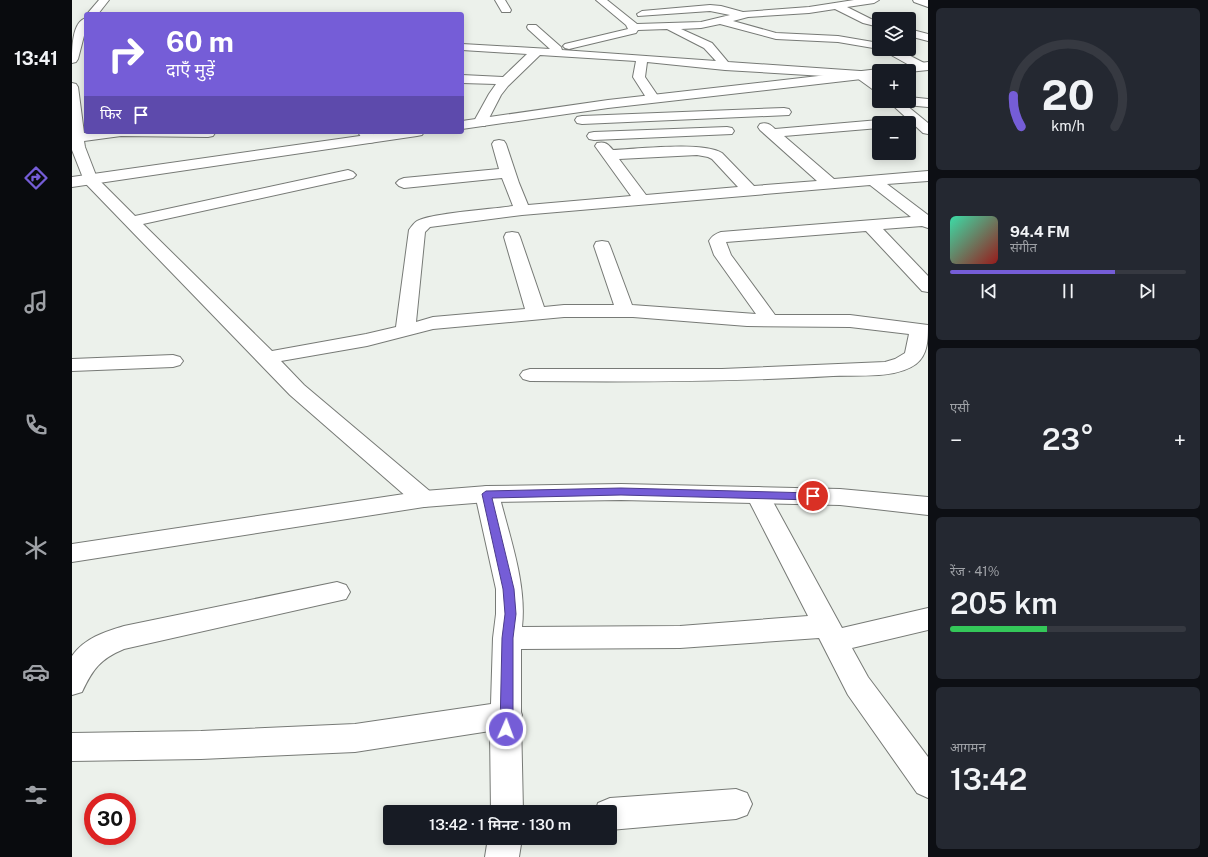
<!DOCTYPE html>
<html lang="hi">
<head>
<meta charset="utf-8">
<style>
  body { margin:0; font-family:"Public Sans","Noto Sans Devanagari",sans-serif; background:#242831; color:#f1f3f6; height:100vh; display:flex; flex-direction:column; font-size:15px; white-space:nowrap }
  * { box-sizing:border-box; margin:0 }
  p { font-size:13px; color:#9ea1a6 }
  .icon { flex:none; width:22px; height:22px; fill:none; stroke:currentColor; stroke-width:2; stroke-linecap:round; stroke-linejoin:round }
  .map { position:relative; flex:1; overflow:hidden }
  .drawer { display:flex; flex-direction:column; gap:8px; padding:8px; background:#0d0f14; width:280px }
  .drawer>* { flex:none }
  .hud { position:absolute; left:12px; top:12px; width:380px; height:122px; border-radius:4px; box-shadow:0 2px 10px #0003; background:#755dd7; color:#fff; overflow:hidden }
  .controls { position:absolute; left:800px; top:12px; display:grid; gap:8px }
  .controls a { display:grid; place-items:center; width:44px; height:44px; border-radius:4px; background:#171b24; box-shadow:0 2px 10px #0003; font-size:20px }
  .speed { position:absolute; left:12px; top:793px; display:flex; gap:8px; font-size:20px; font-weight:700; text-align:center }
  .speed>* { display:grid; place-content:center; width:52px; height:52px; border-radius:50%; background:#171b24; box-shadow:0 2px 10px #0003; line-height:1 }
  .speed .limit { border:6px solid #d22; background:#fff; color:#111 }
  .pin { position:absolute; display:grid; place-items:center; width:34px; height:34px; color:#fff; margin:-17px; border:2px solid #fff; border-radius:50%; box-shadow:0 1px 4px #0007 }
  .me { position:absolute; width:44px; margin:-22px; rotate:2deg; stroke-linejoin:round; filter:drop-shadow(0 0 3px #0008) }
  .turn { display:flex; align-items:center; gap:14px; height:84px; padding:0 16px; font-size:18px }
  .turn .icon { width:52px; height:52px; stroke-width:2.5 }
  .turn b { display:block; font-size:28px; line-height:34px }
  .then { display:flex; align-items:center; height:38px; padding:0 16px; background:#0003; gap:8px; font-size:15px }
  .big { font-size:30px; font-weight:600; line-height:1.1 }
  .drawer .tile { flex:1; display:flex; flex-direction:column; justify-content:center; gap:6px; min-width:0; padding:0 14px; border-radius:6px; background:#242831 }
  .drawer .dial { align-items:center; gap:0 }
  .dial svg { height:104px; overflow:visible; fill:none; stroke:#363941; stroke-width:7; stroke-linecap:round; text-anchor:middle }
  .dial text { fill:#f1f3f6; stroke:none }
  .song { display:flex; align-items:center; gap:12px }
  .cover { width:48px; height:48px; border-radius:6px; background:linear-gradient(135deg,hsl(160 70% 55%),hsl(0 70% 35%)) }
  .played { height:4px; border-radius:2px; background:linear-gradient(90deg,#755dd7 70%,#363941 70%) }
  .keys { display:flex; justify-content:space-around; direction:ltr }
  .heat { display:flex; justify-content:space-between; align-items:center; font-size:22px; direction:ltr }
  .charge { height:6px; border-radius:3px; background:linear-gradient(90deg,#34c759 41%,#363941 0) }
  .trip { position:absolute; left:311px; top:805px; width:234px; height:40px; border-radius:4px; background:#171b24; box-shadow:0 2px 10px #0003; font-weight:600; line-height:40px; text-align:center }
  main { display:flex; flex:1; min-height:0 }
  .tabs { display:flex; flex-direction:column; width:72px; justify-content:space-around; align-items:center; background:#090b0e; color:#9ea1a6 }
  .tabs .icon { width:28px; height:28px }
  .tabs .on { color:#755dd7 }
  .tabs b { font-size:18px; color:#f1f3f6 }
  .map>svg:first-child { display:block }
</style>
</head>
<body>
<main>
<nav class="tabs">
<b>13:41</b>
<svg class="icon on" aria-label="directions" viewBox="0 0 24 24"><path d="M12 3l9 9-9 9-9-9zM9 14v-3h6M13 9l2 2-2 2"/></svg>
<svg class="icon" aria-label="music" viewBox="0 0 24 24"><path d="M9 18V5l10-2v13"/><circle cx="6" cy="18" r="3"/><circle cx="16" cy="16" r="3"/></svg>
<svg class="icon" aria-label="phone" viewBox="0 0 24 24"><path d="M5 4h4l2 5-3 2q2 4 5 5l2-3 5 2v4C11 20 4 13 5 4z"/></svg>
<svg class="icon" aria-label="climate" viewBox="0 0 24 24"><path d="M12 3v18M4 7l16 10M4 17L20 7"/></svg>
<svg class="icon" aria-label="car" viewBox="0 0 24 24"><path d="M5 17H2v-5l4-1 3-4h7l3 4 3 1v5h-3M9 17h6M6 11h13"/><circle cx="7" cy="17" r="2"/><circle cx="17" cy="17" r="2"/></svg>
<svg class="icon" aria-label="filters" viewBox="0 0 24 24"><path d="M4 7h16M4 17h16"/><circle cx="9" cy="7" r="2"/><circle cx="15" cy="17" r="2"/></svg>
</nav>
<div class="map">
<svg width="856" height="857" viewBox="0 0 856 857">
  <rect width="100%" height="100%" fill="#ecf1eb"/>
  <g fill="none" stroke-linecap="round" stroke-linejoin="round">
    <defs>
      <path id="street" d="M27 0H37L26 14H15Z
        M423 0H433L439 10 438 12H430Z
        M524 0H535L565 24 629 22 658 15 638 11 566 16 565 14 570 11 638 5 649 6 671 12 737 7 782 0H807L802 3 775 7 799 19 807 21V27L791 23 763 9 737 13 676 17 661 21 704 33 766 36 807 43V49H809H807L766 42 704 39 648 24 629 28 609 29 640 43 656 62 788 71 792 72 807 82V92L803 91 785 78 653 70 575 62 573 77 588 99 587 102H577L561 77 564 61 468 55 436 86 429 95 413 126H403L401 123 417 94 424 84 390 83V75L431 77 455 54 390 50V44L478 49 456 29 455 27 456 25H464L489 47 490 50 644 61 632 48 595 29 566 30 564 33 497 49 493 48 491 46 493 44 556 29 554 25Z
        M841 0H856V7L842 2Z
        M14 18V28L6 59 4 62 0 63C0 48 0 22 14 18Z
        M837 29 856 34V41L837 36Z
        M810 49H825L854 64 856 67 854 70H846L812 51Z
        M0 83 4 84 6 87 12 133H143L141 136 136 137 49 136 12 141 13 147 25 178 63 216 276 170 281 172 284 175 281 178 71 224 200 351 294 334 324 327 337 230C339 227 342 223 345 221 359 213 421 209 441 206L430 178 332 188 327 186 324 183 327 180 332 178 427 169 420 144 422 141 427 140 432 141 434 144 447 183 456 205 559 196 523 146 525 143C533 141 536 144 541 150 565 149 631 141 650 153L682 186 745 181 688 130 686 127 688 124C695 122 698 124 703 129L807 120 812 121 813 123H807V128L712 136 762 179 856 171V181L815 184 856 215V228L850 226 811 229 856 276V292L850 291 794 231 654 242 659 255 703 315H778L856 325C856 339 856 355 844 364 824 379 785 375 761 376 660 382 559 382 458 381L451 379 448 375 451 371 458 369H650L813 362 823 359 833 353 837 334 778 327 675 326 561 317H492L361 329 295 346 209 361 232 385 360 493 364 499 360 505 352 507 344 505 218 395 13 183 0 150ZM625 155 636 157 640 159 666 187 574 195 547 159ZM798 185 839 217 649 232C643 234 640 236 637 241L642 255 684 314 560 305 538 246 536 242 530 241 524 242 522 246 542 305H492L472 307 448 237 446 233 440 232 434 233 432 237 453 309 361 317 344 322 353 232 358 227 450 215Z
        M837 97 856 99V107L834 105 856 123V134L851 133 816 101H837Z
        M712 108 717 109 719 112 717 115 510 124 505 123 503 120 505 117 510 116Z
        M655 127 660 128 662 131 660 134 522 140 517 139 515 136 517 133 522 132Z
        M286 132H300L304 139 302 142 297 143 292 142Z
        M101 355 108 357 111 361 108 365 101 367 0 371V359Z
        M415 486 423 488 427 494C437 536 455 583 450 627L608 626 736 616 674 495 678 489 686 487 694 489 770 628 856 608V630L780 648 796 677 856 757V798L845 793 776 695 747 638 608 648 449 649V712L450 715 449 718 451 812H419L418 731 283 752 129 759 0 761V733L129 731 283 724 419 704 421 638 424 614V589L403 494 407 488Z
        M265 582 274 585 278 592 274 599 52 649C28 659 21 669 10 692L0 695V656C13 638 32 632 52 626Z
        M664 789 675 793 680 804 675 815 664 819 538 830V812H523L526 803 538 798Z
        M416 838H450L447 857H413Z"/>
      <path id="secondary" d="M856 62V70L837 72V71H814L816 68 820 67Z
        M807 69 812 71H807V77L536 108 390 129V121L536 100Z
        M316 132H352L350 135 345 136 0 187V177Z"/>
      <path id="primary" d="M549 484 768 489 856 497V515L768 505 549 500 415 502 352 507 0 562V544L352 491 415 486Z"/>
    </defs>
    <use href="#street" stroke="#777a76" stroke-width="2"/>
    <use href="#secondary" stroke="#777a76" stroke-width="2"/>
    <use href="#primary" stroke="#777a76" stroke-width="2"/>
    <use href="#street" fill="#fff" fill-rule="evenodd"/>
    <use href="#secondary" fill="#fff" fill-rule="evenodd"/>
    <use href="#primary" fill="#fff" fill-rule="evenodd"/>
  </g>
  <path fill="#755dd7" stroke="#4c3c8c" d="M549 488 741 493 746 496 741 500 549 495 420 498 442 589 444 614 441 638V729L439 733 434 734 430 733 428 729 430 638 433 614 431 589 410 494 414 491Z"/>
</svg>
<div class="controls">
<a><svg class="icon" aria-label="layers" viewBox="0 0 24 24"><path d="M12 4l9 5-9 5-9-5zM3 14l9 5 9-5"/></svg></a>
<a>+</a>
<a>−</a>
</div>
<div class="speed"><div class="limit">30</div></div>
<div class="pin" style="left:741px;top:496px;background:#d93025"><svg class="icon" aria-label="arrive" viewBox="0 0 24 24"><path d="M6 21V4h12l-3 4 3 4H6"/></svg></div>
<svg class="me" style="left:434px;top:729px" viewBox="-20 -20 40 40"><circle r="17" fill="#755dd7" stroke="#fff" stroke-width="3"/><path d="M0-11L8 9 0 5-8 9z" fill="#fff"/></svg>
<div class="trip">13:42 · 1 मिनट · 130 m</div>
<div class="hud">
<div class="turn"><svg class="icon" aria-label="right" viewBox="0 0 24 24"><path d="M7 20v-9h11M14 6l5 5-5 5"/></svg><div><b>60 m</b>दाएँ मुड़ें</div></div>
<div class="then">फिर<svg class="icon" aria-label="arrive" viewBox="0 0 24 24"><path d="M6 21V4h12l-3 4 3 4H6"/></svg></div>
</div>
</div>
<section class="drawer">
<div class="tile dial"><svg viewBox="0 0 100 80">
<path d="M14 69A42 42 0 1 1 86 69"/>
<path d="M14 69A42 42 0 0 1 8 45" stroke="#755dd7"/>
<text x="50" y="56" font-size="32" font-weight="700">20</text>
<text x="50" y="72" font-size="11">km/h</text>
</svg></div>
<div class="tile">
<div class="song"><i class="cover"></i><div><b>94.4 FM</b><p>संगीत</p></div></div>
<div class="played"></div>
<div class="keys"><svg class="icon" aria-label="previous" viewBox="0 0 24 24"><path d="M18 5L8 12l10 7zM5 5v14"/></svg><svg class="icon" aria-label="pause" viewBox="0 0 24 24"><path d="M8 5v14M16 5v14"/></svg><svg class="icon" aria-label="next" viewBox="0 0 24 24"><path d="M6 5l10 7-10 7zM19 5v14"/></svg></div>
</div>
<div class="tile"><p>एसी</p>
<div class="heat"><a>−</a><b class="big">23°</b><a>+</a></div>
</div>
<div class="tile"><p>रेंज · 41%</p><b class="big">205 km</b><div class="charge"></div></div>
<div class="tile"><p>आगमन</p><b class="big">13:42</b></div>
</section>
</main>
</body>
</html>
